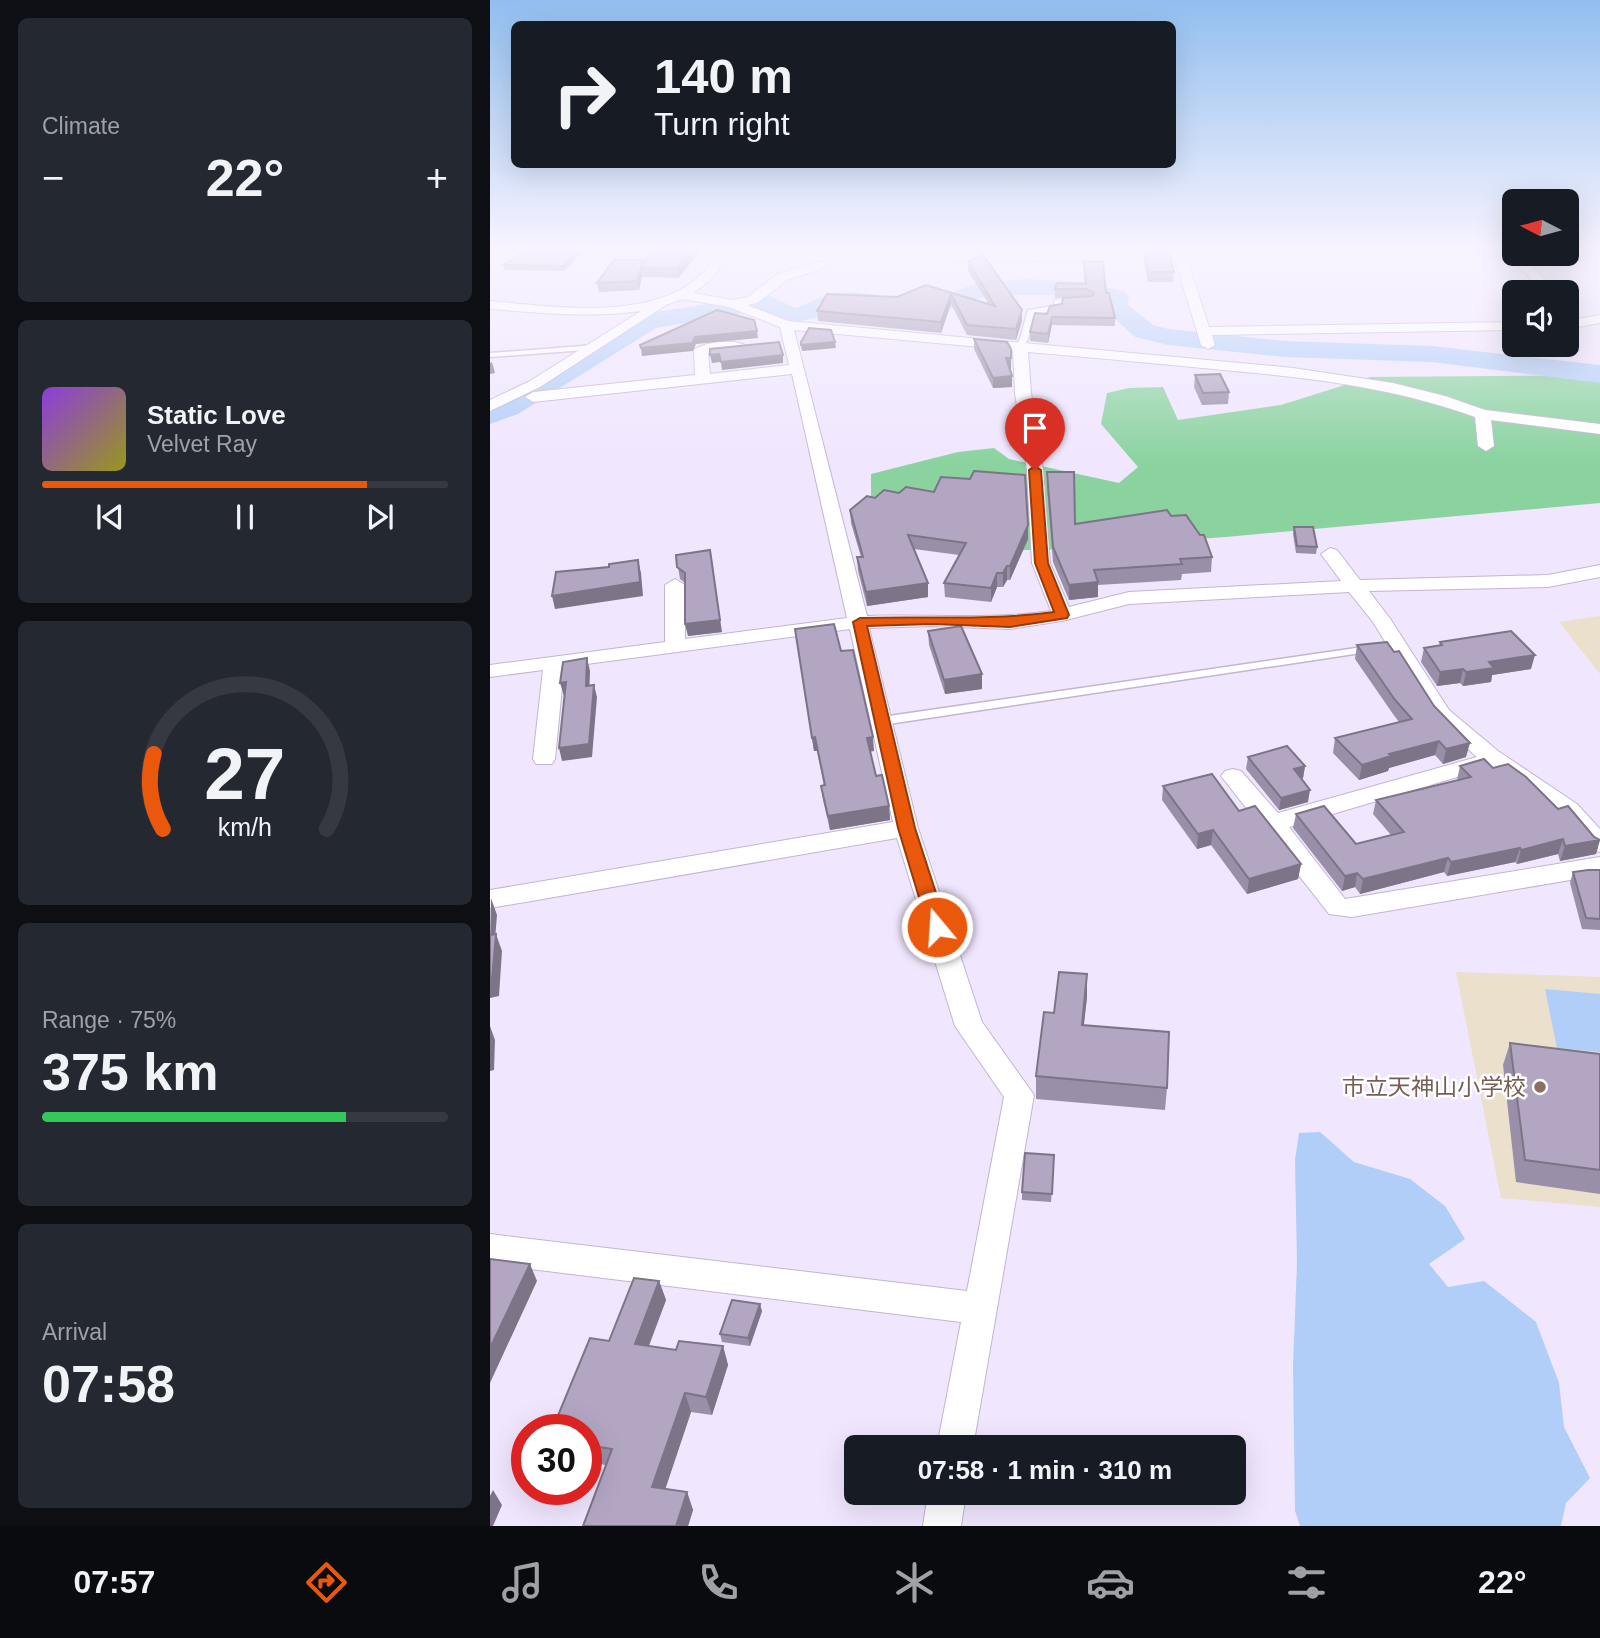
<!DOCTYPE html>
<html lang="en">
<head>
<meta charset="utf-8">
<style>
  body { margin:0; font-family:Arial,"Noto Sans JP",sans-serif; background:#242831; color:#f1f3f6; height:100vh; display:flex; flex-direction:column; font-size:26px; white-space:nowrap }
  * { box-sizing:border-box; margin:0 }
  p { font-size:23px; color:#9ea1a6 }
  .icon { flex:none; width:38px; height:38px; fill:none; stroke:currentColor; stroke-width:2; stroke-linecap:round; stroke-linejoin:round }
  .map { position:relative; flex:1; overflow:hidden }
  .drawer { display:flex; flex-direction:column; gap:18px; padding:18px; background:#0d0f14; width:490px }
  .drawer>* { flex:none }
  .hud { position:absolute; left:21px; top:21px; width:665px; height:147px; border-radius:10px; box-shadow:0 7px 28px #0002; background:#171b24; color:#f1f3f6; overflow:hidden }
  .needle { width:46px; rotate:276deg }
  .buttons { position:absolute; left:1012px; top:189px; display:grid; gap:14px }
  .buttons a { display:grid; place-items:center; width:77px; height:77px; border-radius:10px; background:#171b24; box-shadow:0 7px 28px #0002; font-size:35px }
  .speed { position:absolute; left:21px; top:1414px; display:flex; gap:14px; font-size:35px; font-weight:700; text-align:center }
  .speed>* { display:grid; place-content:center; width:91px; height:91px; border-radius:50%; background:#171b24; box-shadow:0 7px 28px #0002; line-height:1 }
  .speed .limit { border:10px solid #d22; background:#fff; color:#111 }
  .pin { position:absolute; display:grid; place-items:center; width:60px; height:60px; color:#fff; margin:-72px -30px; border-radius:50% 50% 50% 0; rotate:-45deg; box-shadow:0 0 7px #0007 }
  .pin .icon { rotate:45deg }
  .me { position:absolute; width:77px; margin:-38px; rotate:342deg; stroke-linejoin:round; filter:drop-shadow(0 0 5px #0008) }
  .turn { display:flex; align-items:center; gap:24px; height:147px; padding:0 28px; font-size:32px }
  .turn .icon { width:91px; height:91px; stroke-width:2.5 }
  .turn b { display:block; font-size:49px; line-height:60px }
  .big { font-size:52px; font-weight:700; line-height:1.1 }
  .drawer .tile { flex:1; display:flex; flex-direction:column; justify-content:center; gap:10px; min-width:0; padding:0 24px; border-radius:10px; background:#242831 }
  .drawer .dial { align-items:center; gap:0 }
  .dial svg { height:182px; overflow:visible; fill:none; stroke:#363941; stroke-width:7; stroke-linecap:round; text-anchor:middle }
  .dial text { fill:#f1f3f6; stroke:none }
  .song { display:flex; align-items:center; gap:21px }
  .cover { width:84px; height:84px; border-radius:10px; background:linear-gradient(135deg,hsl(270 70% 55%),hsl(60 70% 35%)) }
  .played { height:7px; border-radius:4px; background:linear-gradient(90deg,#ea580c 80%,#363941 80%) }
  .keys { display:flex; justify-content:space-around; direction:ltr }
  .heat { display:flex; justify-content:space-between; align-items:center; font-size:38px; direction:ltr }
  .charge { height:10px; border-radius:5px; background:linear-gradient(90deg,#34c759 75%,#363941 0) }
  .trip { position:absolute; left:354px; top:1435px; width:402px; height:70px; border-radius:10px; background:#171b24; box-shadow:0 7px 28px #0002; font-weight:700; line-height:70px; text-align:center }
  .tabs { display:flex; height:112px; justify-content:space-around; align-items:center; background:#090b0e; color:#9ea1a6 }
  .tabs .icon { width:49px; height:49px }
  .tabs .selected { color:#ea580c }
  .tabs b { font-size:32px; color:#f1f3f6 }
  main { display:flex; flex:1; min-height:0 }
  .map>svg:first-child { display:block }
</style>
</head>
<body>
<main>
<section class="drawer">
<div class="tile"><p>Climate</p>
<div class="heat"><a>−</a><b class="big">22°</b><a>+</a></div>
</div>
<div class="tile">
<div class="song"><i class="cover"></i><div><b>Static Love</b><p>Velvet Ray</p></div></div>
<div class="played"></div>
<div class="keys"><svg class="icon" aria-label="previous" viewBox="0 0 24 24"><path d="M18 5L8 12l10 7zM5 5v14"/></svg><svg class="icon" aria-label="pause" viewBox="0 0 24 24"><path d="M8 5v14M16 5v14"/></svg><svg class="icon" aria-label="next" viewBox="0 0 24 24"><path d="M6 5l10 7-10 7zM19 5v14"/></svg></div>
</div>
<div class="tile dial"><svg viewBox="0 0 100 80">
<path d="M14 69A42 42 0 1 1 86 69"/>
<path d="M14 69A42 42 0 0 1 10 36" stroke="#ea580c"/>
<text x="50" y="56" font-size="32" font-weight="700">27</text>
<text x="50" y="72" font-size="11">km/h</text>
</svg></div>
<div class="tile"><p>Range · 75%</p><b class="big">375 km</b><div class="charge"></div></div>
<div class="tile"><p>Arrival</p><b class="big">07:58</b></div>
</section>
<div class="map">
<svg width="1110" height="1526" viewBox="0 0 1110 1526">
  <rect width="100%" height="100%" fill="#f0e6fe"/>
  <path fill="#ebe0cb" d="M1110 616V674L1069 622Z
    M966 972 1110 977V1207L1011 1198Z"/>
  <path fill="#8ad39f" d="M1110 375V503L736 537 554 550H496L367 521 381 496V474L468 452 504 448 519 459 629 483 648 467 611 424 617 393 639 388 673 387 688 420 791 405 880 377Z"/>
  <path fill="#b1cef9" d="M1055 989 1110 994V1052L1067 1048Z
    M830 1132 864 1162 920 1179 955 1206 975 1239 939 1264 958 1287 994 1281 1046 1322 1069 1383 1074 1427 1100 1478 1076 1503 1071 1526H810L805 1511 803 1366 807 1263 805 1160 809 1133Z"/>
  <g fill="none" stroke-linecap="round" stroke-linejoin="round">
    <path fill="#b1cef9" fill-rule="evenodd" d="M535 279 596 282 635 292 639 297 637 304 663 325 678 329 794 341 942 346 1110 365V383L942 362 794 357 678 345 645 337 611 306 612 301 576 295H515L490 298 431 319H415L382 309 360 308 305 323 288 320 272 310 166 328 28 414 0 424V405L149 315 277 294 305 308 330 298 360 292 382 294 416 304H431L484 284Z"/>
    <defs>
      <path id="service" d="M568 299 590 300 594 302 590 304 571 303 570 310 544 314 538 339 533 347H527L526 345 530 339 538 310 564 306V301Z
        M106 345 110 347 109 349 0 357V353Z
        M880 646 885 649 884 651 392 725 386 721 392 717Z"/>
      <path id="minor" d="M235 249H247L218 282 203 293 242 300 258 297 287 274 327 262H335V268L297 280 267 303 257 305 298 321 803 368 903 383 955 396 995 410 1110 424V434L1001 420 1004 446 996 451 988 446 985 417C900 386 812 377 723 369 661 363 599 357 538 352L541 393 553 470 560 563 579 607 639 592 851 581 831 554 840 548 847 550 870 580 1058 575 1110 565V577L1058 587 879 591 901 620 959 710 1008 751 1087 804 1110 829V852L1101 850 1071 814 1001 767 799 827 855 899 1110 857V875L862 917 839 914 735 781 731 776 735 771 743 769 751 771 788 813 987 757 943 719 883 622 859 592 639 604 572 621 520 629 442 626 379 628 428 828 492 1022 544 1095 483 1447H447L471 1322 0 1264V1234L477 1291 514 1097 465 1026 407 838 0 908V890L403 822 360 629 74 667 65 759 62 764H46L43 759 53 670 0 677V665L175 642V585L185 579 195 585V639L357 618 302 374 43 402 35 397 43 392 205 375 204 350C213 342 246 338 256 346L249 350 218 353 220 374 299 365 290 327 239 307 192 299 176 305 50 387 0 411V400L40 381 151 311C101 318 50 313 0 309V301C59 306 150 320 201 283 214 274 224 261 235 249ZM304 330 523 350 525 393 537 470 542 563 561 611C500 620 438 614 377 616Z
        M420 249H441L466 254 683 252 682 249H694L695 251 1024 249V254H1031L1066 292H1052L1019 255 697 259 719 327 1024 322V330L722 335 725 345 718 349 711 345 685 259 466 262Z
        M1076 249H1110V254H1076Z
        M1110 315V323L1076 329V321Z
        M438 1493H476L471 1526H433Z"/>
    </defs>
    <use href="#service" stroke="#c2b5d2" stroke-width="3"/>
    <use href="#minor" stroke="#c2b5d2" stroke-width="2"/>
    <use href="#service" fill="#fff" fill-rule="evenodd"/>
    <use href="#minor" fill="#fff" fill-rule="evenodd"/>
  </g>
  <path fill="#9a8fa8" d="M95 249 74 271 15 270 13 265Z
    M163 249H212L188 278 152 277 149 290 109 292 107 283 153 260V263Z
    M614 249H676L614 250Z
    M654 252 684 272 683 282H658L654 262Z
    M478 261 532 310V321L526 340 477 335 461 304 451 333 328 321 327 311 407 297 436 285 498 303 478 271Z
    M594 262 616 293 625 318V326L562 325 558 343 540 341V332L557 314 572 304 576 297 565 298V289L595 284Z
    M484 339 521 369H520L522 376V387L503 388 484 349Z
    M705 375 739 392 738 404 712 405 704 387Z
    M557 472 585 524 681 516 722 557 721 572 692 574 691 580 608 585V597L579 600 563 562 557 487Z
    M480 479 538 539 520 580H517L513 587H507L501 602 455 597 454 583 469 555 424 549 438 583V597L377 606 368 571 367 557H371L361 523 360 510 385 498 409 493 444 492Z
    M804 527 827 547 826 554 806 553 803 534Z
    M186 555 232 632 198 636 195 583 190 579Z
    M305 629 351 651 384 751H380L386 776 399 806 400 820 340 830 333 800 331 786H334L327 751H324Z
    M438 631 492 674V689L455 694 439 645Z
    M950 642 1041 669 1002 675 1001 682 973 686 970 683 947 686 931 662 934 648 949 646Z
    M867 645 976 757 953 764 945 755 899 768 898 771 869 780 843 753 845 738 909 722 903 714 865 659Z
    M758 757 815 766 813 778 811 779 818 802 789 810 756 769Z
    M970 766 1003 768 1068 809 1104 837 1110 839 1106 854 1070 861 1068 854 1027 864 1025 862 957 876 954 872 870 894 865 887 852 891 803 828 806 814 866 844 901 835 883 814 886 800 967 780Z
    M673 786 749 811 811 864 808 879 757 894 721 845 707 849 672 800Z
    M1110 870V930L1092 929 1080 883 1083 872Z
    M597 974V997L594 1025 677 1088 675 1110 546 1099V1076L564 1013Z
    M1020 1043 1110 1054V1194L1026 1182 1013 1065Z
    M564 1163 561 1202 532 1200V1192Z
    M169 1281 176 1300 159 1346 186 1350 233 1346 238 1365 222 1415 201 1412 175 1489 197 1492 203 1510 198 1526H93L116 1465 96 1462V1430L119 1341Z
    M272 1311 260 1346 232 1342 230 1334Z"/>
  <path fill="#7d7488" d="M89 249H95L74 271 73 266Z
    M203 249H212L188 278 187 269Z
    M151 268 152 277 149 290 147 281Z
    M461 294V304L451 333V322Z
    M532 310V321L526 340V329Z
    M562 317V325L558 343V334Z
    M267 331 268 338 206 344 203 351 152 356 151 348 205 337Z
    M345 342 346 348 312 351 311 345Z
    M229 354 230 362 222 363 220 355Z
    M293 355V363L232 370 231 362Z
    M516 358H521V369H517Z
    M2 362 5 373 0 374V363Z
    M522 376V387L503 388V378Z
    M538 525V539L520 580V566Z
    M220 550 232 632 198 636 195 624Z
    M148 560 151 573 153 596 65 609 62 596Z
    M517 566V580L513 587V573Z
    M507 573V587L501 602V588Z
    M608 582V597L579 600V585Z
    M438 583V597L377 606 376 592Z
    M1045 655 1041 669 1002 675 1001 682 973 686 976 672 999 662Z
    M97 658 100 671 99 698 96 686Z
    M973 669 970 683 947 686 950 672Z
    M492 674V689L455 694 454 680Z
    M76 682 80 695 74 696 70 683Z
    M104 685 107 697 102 757 72 761 69 748Z
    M325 737 327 751H324L322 738Z
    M383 737 384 751 379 752 377 738Z
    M949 741 945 755 899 768 898 771 869 780 872 765 899 754Z
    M980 743 976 757 953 764 956 749Z
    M815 766 813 778 802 781 804 769Z
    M820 790 818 802 789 810 791 798Z
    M399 806 400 820 340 830 338 816Z
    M723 830 721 845 707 849 708 834Z
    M1073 839 1068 854 1027 864 1031 850Z
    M1110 840 1106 854 1070 861 1075 846Z
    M1030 848 1025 862 957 876 961 862Z
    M958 858 954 872 870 894 873 879Z
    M811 864 808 879 757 894 759 879Z
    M867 873 865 887 852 891 855 876Z
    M1 898 7 915 4 952 0 943Z
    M6 934 12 951 9 996 0 998V979Z
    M597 974V997L591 1047 592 1025Z
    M0 1026 5 1040 4 1070 0 1071Z
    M40 1264 47 1281 0 1383V1348Z
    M169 1281 176 1300 152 1363 145 1344Z
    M270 1304 272 1311 260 1346 258 1338Z
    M233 1346 238 1365 222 1415 216 1397Z
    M195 1393 201 1412 170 1505 162 1487Z
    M3 1490 12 1505 3 1526H0V1496Z
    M197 1492 203 1510 198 1526H186Z"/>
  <path fill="#b3a6c3" stroke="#7d7488" stroke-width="2" d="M39 249H89L73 266 13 265Z
    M163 249H203L187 269 151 268 147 281 107 283 124 260H153L151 267Z
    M679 251 684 272H658L654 252Z
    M493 255 532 310 526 329 477 325 461 294 451 322 327 311 337 294 407 297 436 285 505 306 478 261Z
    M594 262H613L616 293H619L625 318 562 317 558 334 540 332 545 313 557 314 560 306 572 304 573 298 602 296 604 293 597 289H565L567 283 596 284Z
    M227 310 264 320 267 331 205 337 202 343 151 348 150 345Z
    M319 328 341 330 345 342 311 345V342Z
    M484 339 517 342 521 349V358H516L522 376 503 378Z
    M289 342 293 355 231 362 229 354 220 355V349Z
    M730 374 739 392 713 393 705 375Z
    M484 471 535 475 538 525 520 566H517L513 573H507L501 588 454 583 476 543 418 535 438 583 376 592 367 557H373L360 510 377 496 385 498 394 490 409 493 416 487 444 492 451 477 480 479Z
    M557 472H584L585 524 677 510 681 516 696 515 710 535H714L722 557 690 559 692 564 604 570 608 582 579 585 563 547Z
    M804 527H823L827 547 807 546Z
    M220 550 230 620 195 624V573L187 567 186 555Z
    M148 560 150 582 62 596 66 572 119 567V564Z
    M344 624 351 651 363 650 383 737 377 738 386 776 392 775 399 806 338 816 331 786 335 785 325 737 322 738 305 629Z
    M471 626 492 674 454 680 438 631Z
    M1021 631 1045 655 999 662 1004 668 976 672 973 669 950 672 934 648 952 645 950 642Z
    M897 642 904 652 909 651 944 706 980 743 956 749 949 741 899 754 901 756 872 765 845 738 922 719 905 700 867 645Z
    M97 658 96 686 104 685 99 744 69 748 76 682 70 683 73 662Z
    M797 746 815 766 804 769 820 790 791 798 758 757Z
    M994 759 1003 768 1018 764 1036 777 1068 809 1078 806 1104 837 1110 840 1075 846 1073 839 1031 850 1030 848 961 862 958 858 873 879 867 873 855 876 806 814 834 806 866 844 914 832 886 800 981 777 970 766Z
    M722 774 749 811 765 806 811 864 759 879 723 830 708 834 673 786Z
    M1098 870H1110V919L1096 918 1083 872Z
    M6 934 2 979H0V935Z
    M569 972 597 974 592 1025 679 1032 677 1088 546 1076 554 1012 564 1013Z
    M1020 1043 1110 1054V1170L1035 1160Z
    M535 1153 564 1155 562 1194 532 1192Z
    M0 1259 40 1264 0 1348Z
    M144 1278 169 1281 145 1344 186 1350 189 1341 233 1346 216 1397 195 1393 162 1487 197 1492 186 1526H93L122 1449 96 1445V1430H62L100 1338 119 1341Z
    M242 1300 270 1304 258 1338 230 1334Z"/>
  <linearGradient id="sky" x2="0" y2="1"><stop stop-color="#92beef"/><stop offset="0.54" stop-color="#f8f4ff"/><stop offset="1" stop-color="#f8f4ff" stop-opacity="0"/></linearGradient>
  <rect width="1110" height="462" fill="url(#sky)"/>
  <path fill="#ea580c" stroke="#983908" stroke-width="2" d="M545 466 551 470 558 563 579 615 577 618 520 627 442 624 377 626 425 828 457 927 454 931H441L438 927 408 828 363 622 370 618C435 616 500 621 564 612L545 563 539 470Z"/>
  <circle fill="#8d6e63" stroke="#fff" stroke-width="2.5" cx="1050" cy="1087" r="7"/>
  <g text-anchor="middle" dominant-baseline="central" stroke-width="5" stroke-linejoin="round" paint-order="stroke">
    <g font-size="23" fill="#785e54" stroke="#fff" text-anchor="end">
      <text x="1036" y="1087">市立天神山小学校</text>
    </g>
  </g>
</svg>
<div class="buttons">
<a><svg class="needle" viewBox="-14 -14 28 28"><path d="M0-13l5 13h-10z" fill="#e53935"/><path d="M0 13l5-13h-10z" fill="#9ea1a6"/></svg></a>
<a><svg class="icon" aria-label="sound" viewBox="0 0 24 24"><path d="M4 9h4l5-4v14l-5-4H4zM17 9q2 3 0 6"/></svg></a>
</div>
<div class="speed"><div class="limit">30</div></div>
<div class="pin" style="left:545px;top:470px;background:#d93025"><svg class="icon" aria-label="arrive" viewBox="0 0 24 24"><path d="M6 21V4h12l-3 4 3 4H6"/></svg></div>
<svg class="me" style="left:447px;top:927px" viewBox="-20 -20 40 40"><circle r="17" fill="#ea580c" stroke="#fff" stroke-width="3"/><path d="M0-11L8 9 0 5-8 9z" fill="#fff"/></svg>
<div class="trip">07:58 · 1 min · 310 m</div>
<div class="hud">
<div class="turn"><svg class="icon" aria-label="right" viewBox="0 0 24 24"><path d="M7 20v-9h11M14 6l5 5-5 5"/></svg><div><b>140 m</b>Turn right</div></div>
</div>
</div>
</main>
<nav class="tabs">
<b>07:57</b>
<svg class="icon selected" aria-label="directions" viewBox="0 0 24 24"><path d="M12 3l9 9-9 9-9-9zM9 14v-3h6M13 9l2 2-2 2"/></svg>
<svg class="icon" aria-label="music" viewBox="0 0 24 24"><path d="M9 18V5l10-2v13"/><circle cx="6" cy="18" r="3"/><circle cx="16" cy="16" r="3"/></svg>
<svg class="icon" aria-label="phone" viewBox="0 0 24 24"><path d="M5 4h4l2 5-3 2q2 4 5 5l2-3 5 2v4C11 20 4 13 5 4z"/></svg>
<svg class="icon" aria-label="climate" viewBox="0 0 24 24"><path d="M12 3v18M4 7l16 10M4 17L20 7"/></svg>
<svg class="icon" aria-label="car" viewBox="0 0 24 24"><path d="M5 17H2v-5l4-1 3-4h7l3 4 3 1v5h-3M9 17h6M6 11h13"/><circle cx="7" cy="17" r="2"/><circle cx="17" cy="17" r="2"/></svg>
<svg class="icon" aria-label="filters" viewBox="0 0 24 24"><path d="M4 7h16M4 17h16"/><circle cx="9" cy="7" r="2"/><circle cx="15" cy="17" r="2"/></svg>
<b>22°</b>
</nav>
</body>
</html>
